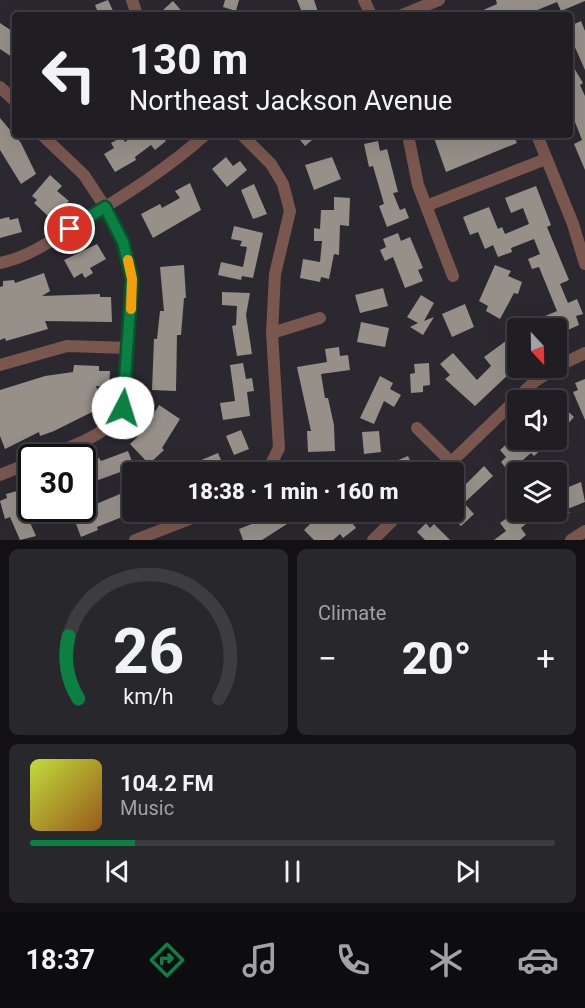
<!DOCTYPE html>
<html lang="en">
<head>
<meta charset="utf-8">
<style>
  body { margin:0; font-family:Roboto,sans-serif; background:#28272b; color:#f1f3f6; height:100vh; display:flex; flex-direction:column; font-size:22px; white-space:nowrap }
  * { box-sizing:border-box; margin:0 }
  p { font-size:20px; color:#a2a2a6 }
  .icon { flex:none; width:33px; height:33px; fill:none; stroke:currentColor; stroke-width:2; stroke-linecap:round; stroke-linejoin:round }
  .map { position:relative; height:540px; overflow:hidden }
  .side { display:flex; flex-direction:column; gap:9px; padding:9px; background:#121013; flex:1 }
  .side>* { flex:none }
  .top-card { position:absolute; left:12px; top:12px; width:561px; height:126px; border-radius:6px; box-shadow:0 6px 24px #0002,0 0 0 2px #3d3c41; background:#201e23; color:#f1f3f6; overflow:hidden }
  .needle { width:39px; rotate:158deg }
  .fabs { position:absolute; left:507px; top:318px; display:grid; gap:12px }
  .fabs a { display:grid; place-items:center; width:60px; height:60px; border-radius:6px; background:#201e23; box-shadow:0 6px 24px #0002,0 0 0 2px #3d3c41; font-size:30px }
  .speed { position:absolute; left:18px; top:444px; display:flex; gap:12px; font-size:30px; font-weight:700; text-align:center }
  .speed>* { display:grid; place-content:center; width:78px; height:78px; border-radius:50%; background:#201e23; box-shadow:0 6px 24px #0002,0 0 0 2px #3d3c41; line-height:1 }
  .speed .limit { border:3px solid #111; border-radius:9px; background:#fff; color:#111 }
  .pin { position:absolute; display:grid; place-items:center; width:51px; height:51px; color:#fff; margin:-26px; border:3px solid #fff; border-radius:50%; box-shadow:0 2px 6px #0007 }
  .me { position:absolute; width:66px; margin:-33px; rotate:5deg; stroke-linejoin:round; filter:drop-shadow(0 0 4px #0008) }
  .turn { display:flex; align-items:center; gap:21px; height:126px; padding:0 18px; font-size:27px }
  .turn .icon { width:78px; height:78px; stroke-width:2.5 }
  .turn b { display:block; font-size:42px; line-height:51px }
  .big { font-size:45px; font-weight:800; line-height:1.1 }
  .side .widget { flex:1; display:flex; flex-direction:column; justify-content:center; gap:9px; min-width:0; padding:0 21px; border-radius:9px; background:#28272b }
  .side .dial { align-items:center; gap:0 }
  .dial svg { height:156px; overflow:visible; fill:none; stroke:#3d3c41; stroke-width:7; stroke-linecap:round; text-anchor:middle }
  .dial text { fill:#f1f3f6; stroke:none }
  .song { display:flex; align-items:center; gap:18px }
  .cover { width:72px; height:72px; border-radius:9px; background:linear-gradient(135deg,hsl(70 70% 55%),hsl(30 70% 35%)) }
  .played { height:6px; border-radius:3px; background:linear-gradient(90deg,#0b8043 20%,#3d3c41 20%) }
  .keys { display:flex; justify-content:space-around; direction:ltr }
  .heat { display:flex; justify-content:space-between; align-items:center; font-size:33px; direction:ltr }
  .side .tiles { flex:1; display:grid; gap:9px; grid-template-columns:1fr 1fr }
  .widget:last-child { grid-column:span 2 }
  .trip { position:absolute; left:122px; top:462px; width:342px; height:60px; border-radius:6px; background:#201e23; box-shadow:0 6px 24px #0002,0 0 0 2px #3d3c41; font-weight:800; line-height:60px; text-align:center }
  .tab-bar { display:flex; height:96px; justify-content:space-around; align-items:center; background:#0d0c0e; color:#a2a2a6 }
  .tab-bar .icon { width:42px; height:42px }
  .tab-bar .selected { color:#0b8043 }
  .tab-bar b { font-size:27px; color:#f1f3f6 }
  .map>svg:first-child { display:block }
</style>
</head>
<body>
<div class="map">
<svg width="585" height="540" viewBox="0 0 585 540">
  <rect width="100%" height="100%" fill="#2b282f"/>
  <path fill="#969089" d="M108 0 115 15H99L95 5Z
    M225 0H239L236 11 223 7Z
    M297 0H314L319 15H303Z
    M496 0H585V1L561 11 557 2 525 15H472L497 4Z
    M173 1 185 15H168L163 10Z
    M581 21 585 31V70L570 36V26Z
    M0 23 15 33V59L0 49Z
    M570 61 583 83 580 85 585 96V170L574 144 582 140 575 122 570 124V111L573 109 570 101Z
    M0 118 21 143 36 174 21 184 0 150Z
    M134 135H161L166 141 155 150 151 145 135 157 136 160 115 172 104 154 114 148 111 143 122 137 125 142Z
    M296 135H318L305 146Z
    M433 135H513L517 143 446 172Z
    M378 141 380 151 387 149 398 192 393 193 400 210 405 208 409 218 387 227 379 206 384 204 373 166 369 167 364 144Z
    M226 157 233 166 240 161 247 170 227 187 212 169Z
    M332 157 341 179 314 190 305 165Z
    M50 175 62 186 57 191 69 201 55 216 51 212 48 216 34 203 37 200 32 196Z
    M190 183 201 210 153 238 141 214 160 204 162 208 180 198 175 191Z
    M254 184 267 214 253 219 241 190Z
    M536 186 551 225 547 227 569 280 560 284 568 303 577 299 583 314 576 316 579 325 568 330 566 325 556 328H517L557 311 539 267 532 269 528 259 540 254 534 239 511 248 512 252 498 257 493 245 485 249 478 232 470 235 463 217 489 207 498 229 502 227 505 234 529 224 523 208 511 213 505 198Z
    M334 197 350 198 349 226 340 225 339 255 334 254 329 279 321 277 320 282 300 278 303 259 320 262 322 241H314V228L320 229 321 210H334Z
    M9 217 10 220 18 218 22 232 0 238V219Z
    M234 226 263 233 253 278 242 276 241 280 218 275 221 262 243 267 247 247 240 246 242 241 231 239Z
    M398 233 401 241 410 237 423 268 418 270 423 281 405 288 393 257 385 261 380 250 386 247 383 239Z
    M97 244 106 259 90 268 93 273 85 278 82 273 74 278 64 260Z
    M184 265 186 298H184L181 335H177L176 391 152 390 154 339H157L160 311H164L160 267Z
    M495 265 511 271 508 276 522 282 518 294 514 293 500 319 486 311 488 306 479 301Z
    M44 273 50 291 42 296 100 294V297H111L112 322 45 321 48 329 6 341 5 338 0 340V287L3 286V281L14 280 15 283Z
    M383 288 388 306 360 313 355 295Z
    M222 292 250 293 246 315 252 354 237 356 232 326 236 325 237 306 222 305Z
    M421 295 434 303 424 321 434 317 423 335 410 327 418 323 407 317Z
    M465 304 474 327 452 337 442 314Z
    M361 322 389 328 385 347 357 342Z
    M518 332V361L508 367 511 372 475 406 445 379 450 375 440 364 453 353 477 380 491 366 484 357Z
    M339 347 340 356 348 355 350 370 321 374 325 398H328L334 425 335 451 308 452 307 431H311L297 367 327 362 325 349Z
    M243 363 246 379 252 378 254 391 247 392 250 416 223 420 220 403 235 401 230 365Z
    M429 363 430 385 423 386V392L411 393 410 374 415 373 414 364Z
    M74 365 99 366V371H110L109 387 96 386 104 406 54 431 40 436 39 432 5 449 0 436V390L45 376 73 372Z
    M380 376 393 383 390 389 401 395 394 407 384 401 374 424 360 418Z
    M585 379V420L573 392 578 390 575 383Z
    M556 400 574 417 563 429 556 423Z
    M159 405 180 419 162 448 164 450 149 464 130 444 149 426 147 425Z
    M241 430 249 449 234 455 226 436Z
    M379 431 381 452 364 454 362 432Z
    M518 434V440H543L547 444 534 456 531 453 509 472 501 462 506 457 500 450Z
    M128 451 134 467 82 486V465L99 458 101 461Z
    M218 453 224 467 212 472H173Z
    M408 456 412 465 408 467 411 472H386L384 466Z
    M310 461 346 469V472H307Z
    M484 466 493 476 464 503 474 514 461 526 447 512H453V497Z
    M581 482 585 502 560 512H571L541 524 536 512H556V492Z
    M32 487V506L24 509 36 536 20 540 10 517 5 519 0 501 7 498 6 494Z
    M132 489V513L97 527 98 530 81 537 76 524 87 514 84 509Z
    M517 511 526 524 521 528 526 535 520 540H494L506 531 500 523Z
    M260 512H293L285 520 287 524 262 540H243L239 529 259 521 255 515Z
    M330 512H344L356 528 343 538 340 534 333 540H314L304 530 316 518 318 520Z
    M426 523 430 528 434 524 450 540H425L417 532Z"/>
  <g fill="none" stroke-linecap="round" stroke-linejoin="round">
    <path stroke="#79574f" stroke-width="12" d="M132 0 137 15
      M364 0 371 15
      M402 15 439 0
      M0 87 15 101
      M42 135 84 175 105 207 123 242 132 279 123 408C107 437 73 445 43 458
      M242 135 271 164 283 184 290 211 275 274 272 333 279 448 267 472
      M408 135 418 185 453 276
      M537 135 573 224 585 264
      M426 206 546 159
      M0 263C30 257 55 238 81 222 125 195 167 169 205 135
      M272 333 320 318
      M0 365 67 346 128 348
      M556 367 585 353
      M417 428 451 462
      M441 472 534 382 556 368
      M0 475 32 462
      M135 540 208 512
      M373 540 401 512
      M571 540 585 531"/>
  </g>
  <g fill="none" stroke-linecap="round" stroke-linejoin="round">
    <defs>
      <path id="route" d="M70 229 105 207 123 242 132 279 123 408"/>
    </defs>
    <use href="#route" stroke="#07532c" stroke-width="15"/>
    <use href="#route" stroke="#0b8043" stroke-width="10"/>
    <path stroke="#f59e0b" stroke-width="10" d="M128 260 132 279 131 309"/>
  </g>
</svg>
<div class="fabs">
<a><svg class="needle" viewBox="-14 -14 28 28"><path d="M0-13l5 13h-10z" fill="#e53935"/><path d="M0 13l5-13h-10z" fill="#a2a2a6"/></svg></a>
<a><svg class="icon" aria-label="sound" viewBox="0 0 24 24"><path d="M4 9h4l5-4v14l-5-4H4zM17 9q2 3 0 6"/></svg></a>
<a><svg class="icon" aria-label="layers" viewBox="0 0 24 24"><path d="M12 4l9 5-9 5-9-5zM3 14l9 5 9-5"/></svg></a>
</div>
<div class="speed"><div class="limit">30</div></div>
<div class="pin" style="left:70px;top:229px;background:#d93025"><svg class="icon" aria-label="arrive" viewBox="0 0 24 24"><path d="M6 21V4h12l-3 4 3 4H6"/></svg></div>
<svg class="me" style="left:123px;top:408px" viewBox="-20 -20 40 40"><circle r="19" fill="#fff"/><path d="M0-13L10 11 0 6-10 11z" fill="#0b8043"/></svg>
<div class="trip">18:38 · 1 min · 160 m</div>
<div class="top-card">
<div class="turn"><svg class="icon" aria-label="left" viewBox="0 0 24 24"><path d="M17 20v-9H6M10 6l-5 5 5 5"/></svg><div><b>130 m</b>Northeast Jackson Avenue</div></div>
</div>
</div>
<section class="side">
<div class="tiles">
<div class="widget dial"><svg viewBox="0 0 100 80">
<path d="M14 69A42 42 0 1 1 86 69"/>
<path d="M14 69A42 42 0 0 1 9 37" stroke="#0b8043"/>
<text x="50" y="56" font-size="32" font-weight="700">26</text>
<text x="50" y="72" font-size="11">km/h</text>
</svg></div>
<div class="widget"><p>Climate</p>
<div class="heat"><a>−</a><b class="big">20°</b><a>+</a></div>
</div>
<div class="widget">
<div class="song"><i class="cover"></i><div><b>104.2 FM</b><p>Music</p></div></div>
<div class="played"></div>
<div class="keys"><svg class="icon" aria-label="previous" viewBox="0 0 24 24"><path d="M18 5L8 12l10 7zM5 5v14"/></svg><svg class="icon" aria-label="pause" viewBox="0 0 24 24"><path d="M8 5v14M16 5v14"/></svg><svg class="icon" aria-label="next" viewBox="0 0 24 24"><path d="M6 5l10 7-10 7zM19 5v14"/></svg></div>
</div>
</div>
</section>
<nav class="tab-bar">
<b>18:37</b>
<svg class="icon selected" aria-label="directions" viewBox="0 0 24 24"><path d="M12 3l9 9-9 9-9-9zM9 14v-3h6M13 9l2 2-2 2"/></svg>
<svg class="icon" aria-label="music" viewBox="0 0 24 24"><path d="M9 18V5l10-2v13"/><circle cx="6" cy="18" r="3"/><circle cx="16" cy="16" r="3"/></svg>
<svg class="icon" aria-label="phone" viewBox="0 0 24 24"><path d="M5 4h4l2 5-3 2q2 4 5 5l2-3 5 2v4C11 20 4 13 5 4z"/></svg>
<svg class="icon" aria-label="climate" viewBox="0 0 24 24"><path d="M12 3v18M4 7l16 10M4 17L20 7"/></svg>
<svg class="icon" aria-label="car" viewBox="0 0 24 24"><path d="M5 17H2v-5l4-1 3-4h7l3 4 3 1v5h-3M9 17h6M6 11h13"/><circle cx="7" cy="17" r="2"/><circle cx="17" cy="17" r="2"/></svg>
</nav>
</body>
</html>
